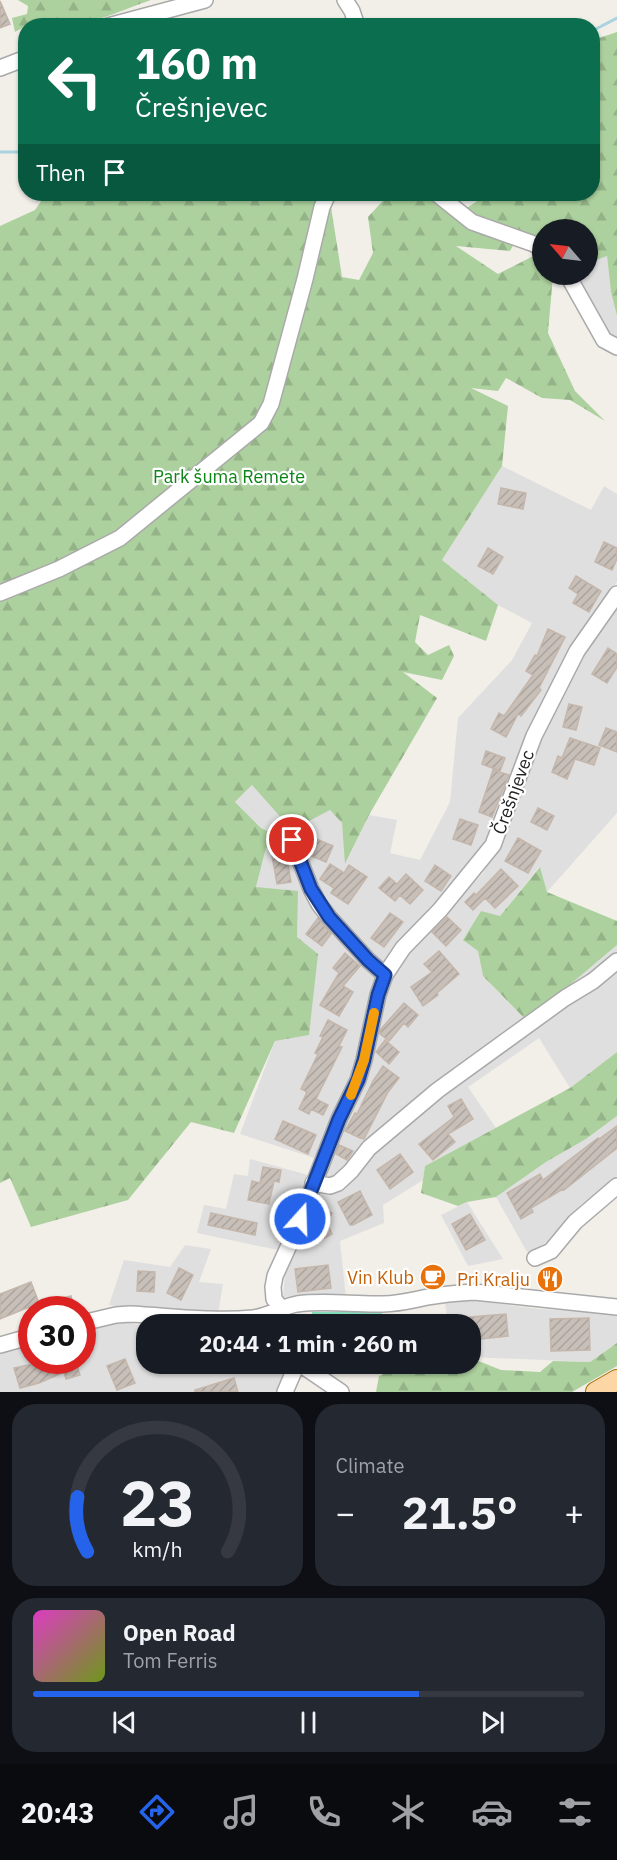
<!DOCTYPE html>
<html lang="en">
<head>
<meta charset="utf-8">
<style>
  body { margin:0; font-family:"IBM Plex Sans",sans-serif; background:#242831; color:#f1f3f6; height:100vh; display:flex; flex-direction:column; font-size:22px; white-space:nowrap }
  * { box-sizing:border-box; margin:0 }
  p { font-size:20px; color:#9ea1a6 }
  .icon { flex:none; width:33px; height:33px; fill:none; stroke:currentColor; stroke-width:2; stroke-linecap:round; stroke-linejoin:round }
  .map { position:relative; height:1392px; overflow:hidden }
  .sheet { display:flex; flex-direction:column; gap:12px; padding:12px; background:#0d0f14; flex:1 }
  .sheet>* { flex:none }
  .hud { position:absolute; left:18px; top:18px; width:582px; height:183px; border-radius:24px; box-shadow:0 2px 4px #0004; background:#0b6e4f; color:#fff; overflow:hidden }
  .needle { width:39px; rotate:298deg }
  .buttons { position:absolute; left:532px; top:219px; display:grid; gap:12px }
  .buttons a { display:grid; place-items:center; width:66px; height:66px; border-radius:50%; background:#171b24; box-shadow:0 2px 4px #0004; font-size:30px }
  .speed { position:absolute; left:18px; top:1296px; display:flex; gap:12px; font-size:30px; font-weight:700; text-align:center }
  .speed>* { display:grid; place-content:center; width:78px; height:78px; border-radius:50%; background:#171b24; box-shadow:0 2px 4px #0004; line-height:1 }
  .speed .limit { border:9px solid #d22; background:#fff; color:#111 }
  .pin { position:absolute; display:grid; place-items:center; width:51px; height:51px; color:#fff; margin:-26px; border:3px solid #fff; border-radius:50%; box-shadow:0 2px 6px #0007 }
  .me { position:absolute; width:66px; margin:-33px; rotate:20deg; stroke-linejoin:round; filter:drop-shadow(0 0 4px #0008) }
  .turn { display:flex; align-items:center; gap:21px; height:126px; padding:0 18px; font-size:27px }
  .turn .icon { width:78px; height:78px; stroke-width:2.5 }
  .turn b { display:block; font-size:42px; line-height:51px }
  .then { display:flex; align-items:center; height:57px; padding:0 18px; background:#0003; gap:12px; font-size:22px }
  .big { font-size:45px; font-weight:700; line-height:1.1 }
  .sheet .tile { flex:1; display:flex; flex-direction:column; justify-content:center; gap:9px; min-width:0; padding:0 21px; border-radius:24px; background:#242831 }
  .sheet .dial { align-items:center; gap:0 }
  .dial svg { height:156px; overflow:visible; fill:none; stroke:#363941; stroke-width:7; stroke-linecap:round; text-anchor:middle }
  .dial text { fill:#f1f3f6; stroke:none }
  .song { display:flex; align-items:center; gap:18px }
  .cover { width:72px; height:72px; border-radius:9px; background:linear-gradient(135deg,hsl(310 70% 55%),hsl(80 70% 35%)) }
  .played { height:6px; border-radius:3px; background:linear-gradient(90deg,#2563eb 70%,#363941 70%) }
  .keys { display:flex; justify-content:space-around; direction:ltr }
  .heat { display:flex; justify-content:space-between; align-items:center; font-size:33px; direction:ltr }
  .sheet .tiles { flex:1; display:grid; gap:12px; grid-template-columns:1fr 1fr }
  .tile:last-child { grid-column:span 2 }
  .trip { position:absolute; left:136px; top:1314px; width:345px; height:60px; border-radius:24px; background:#171b24; box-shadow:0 2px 4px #0004; font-weight:700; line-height:60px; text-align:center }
  .dock { display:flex; height:96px; justify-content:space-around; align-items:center; background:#090b0e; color:#9ea1a6 }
  .dock .icon { width:42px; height:42px }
  .dock .active { color:#2563eb }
  .dock b { font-size:27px; color:#f1f3f6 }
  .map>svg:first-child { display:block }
</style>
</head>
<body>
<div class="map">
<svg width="617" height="1392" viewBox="0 0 617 1392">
  <defs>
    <pattern id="forest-firs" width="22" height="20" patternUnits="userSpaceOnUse" patternTransform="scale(1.5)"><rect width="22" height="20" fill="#add19e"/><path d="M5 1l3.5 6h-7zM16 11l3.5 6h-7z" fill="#95b388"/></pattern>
    <pattern id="building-hatch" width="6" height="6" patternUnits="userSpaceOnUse" patternTransform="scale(1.5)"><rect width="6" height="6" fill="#c7bfb8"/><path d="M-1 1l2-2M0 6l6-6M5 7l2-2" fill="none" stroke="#aba49e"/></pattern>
  </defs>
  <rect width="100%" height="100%" fill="#f2efe9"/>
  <path fill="#e0dfdf" d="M607 256 611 292 617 316V341L599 325 578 283 576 275 588 274V263Z
    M502 466 591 510 604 486 617 494V582L589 621 482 848 469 868 396 947 375 980 353 1078 314 1158 240 1134 275 1041 297 937 256 887 266 848 281 838 261 828 235 802 252 785 330 810 342 823 346 863 369 815 397 820 390 853 420 860 450 802 458 718 512 660 532 623 498 605 442 560Z
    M617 603V813L547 892 539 867 499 917 478 951 483 976 527 1021 617 945V1052L570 1088 539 1038 468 1087 496 1128 425 1166 423 1180 383 1205 384 1223 340 1241 346 1298H283L285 1275 290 1259 386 985 407 950 450 909 483 873 506 832 531 765 554 710 587 647Z
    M617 1116V1176L579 1206 555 1238 527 1252 496 1197 546 1162 586 1139Z
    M250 1159 308 1175 278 1250 197 1233 204 1205 226 1209 234 1174 248 1176Z
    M467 1202 503 1259 468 1266 441 1215Z
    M185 1245 211 1249 199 1282 223 1284 218 1314 130 1308 109 1305 124 1260 170 1267Z
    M471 1300 539 1309 617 1313V1343L590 1362 471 1357V1324H466V1322H448L445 1303Z
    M118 1321 147 1326V1364H284L283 1381 276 1392H0V1352L31 1343 32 1360H82L83 1329Z"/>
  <path fill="url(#forest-firs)" d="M18 0H151C118 11 69 37 36 20L15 32 12 18 27 14 28 6Z
    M617 32V316L611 292 607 256 588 263V230H543V238L520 233 510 251 456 246 498 274 543 251V274L553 275 548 333 575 391 605 421 570 400 542 398 506 378 498 391 471 388 508 406 502 466 442 560 498 605 486 641 420 615 415 642 428 655 449 645 454 656 442 680 403 672 437 698 369 815 345 864 342 823 330 810 292 830 252 785 235 802 261 828 282 838 266 848 256 887 298 891 297 937 318 954 309 1035 275 1041 234 1133 191 1122 128 1200 31 1227 10 1178 0 1183V226L35 210 46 194H161V198L209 199 213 194H329L342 277 359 280 373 253 368 217 389 194H421L459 213 488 194H592L593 40Z
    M540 867 547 892 617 921V945L527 1021 483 976 478 951 463 940 481 911 500 916Z
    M617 1052V1116L586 1139 546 1162 496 1197 467 1202 458 1206 421 1193 425 1166 570 1088Z
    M617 1343V1366L572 1392H376L379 1376 406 1364H471V1358L501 1370 540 1372 553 1361 590 1362Z"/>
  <path fill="#88e0be" d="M312 1312H382V1324H312Z"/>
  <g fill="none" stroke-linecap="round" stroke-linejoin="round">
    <path stroke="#aad3df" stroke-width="3" d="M592 31 617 18
      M0 152H26"/>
  </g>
  <path fill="url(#building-hatch)" stroke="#c4b6ab" stroke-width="1.5" d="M0 1 10 24 0 28Z
    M501 488 526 493 523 509 498 504Z
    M604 542 617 548V559L612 570 595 562Z
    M488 548 503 557 493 574 478 566Z
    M576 576 601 591 589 612 573 603 578 594 569 588Z
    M548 629 565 637 539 688 541 690 521 716 518 714 506 737 491 729 499 713 504 716 533 675 526 671 535 655 537 656Z
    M608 648 617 654V667L607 683 592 674Z
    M569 704 582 707 576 730 563 727Z
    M606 728 617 732V752L599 745Z
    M570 738 600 748 594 765 575 759 567 779 552 772 558 756 562 758Z
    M486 751 505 758 500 771 482 764Z
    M493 770 509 775 492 817 479 812Z
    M538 808 554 816 547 830 531 822Z
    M460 819 478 825 471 845 453 839Z
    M518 838 541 851 528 873 505 861Z
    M316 839 333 846 326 862 309 855Z
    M286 854 291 882 277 884 272 856Z
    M330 864 344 873 349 865 367 877 348 904 331 893 334 888 320 879Z
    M435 865 451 876 441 891 425 881Z
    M501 869 518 886 495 908 485 898 473 910 465 902 474 893 476 895Z
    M406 874 423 890 410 904 400 895 395 901 379 888 389 877 397 884Z
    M390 913 403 922 384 947 371 938Z
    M447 917 461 930 446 946 432 932Z
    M318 918 331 934 322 946 306 934Z
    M439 951 459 974 437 993 438 995 423 1006 411 987 432 972 424 964Z
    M345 953 360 966 343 986 353 992 339 1016 320 1005 339 973 333 968Z
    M404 1003 418 1015 408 1027 404 1023 389 1041 380 1034V1030Z
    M328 1020 347 1030 339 1046 342 1047 316 1099 328 1105 323 1115 311 1109 309 1114 299 1109 307 1092 301 1089 318 1054 315 1053 323 1037 320 1036Z
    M385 1040 399 1052 389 1064 376 1052Z
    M383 1066 399 1078 388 1092 364 1139 360 1138 345 1131 355 1113 357 1114 373 1081Z
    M461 1099 473 1119 448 1134 455 1142 433 1160 419 1144 454 1117 448 1106Z
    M283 1121 316 1135 308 1154 275 1139Z
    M617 1126V1148L564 1190 563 1189 531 1208 533 1212 521 1219 507 1193 540 1174 543 1180 598 1138 599 1139Z
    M339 1145 353 1151 347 1160 336 1154Z
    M400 1154 413 1172 390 1189 377 1170Z
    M263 1167 281 1170 279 1182 274 1181 269 1204 248 1200 252 1181 260 1183Z
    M360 1191 372 1215 353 1225H350L338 1202Z
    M319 1207 332 1213 327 1223 332 1234 316 1243 309 1227Z
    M211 1213 257 1223 255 1235 208 1225Z
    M470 1214 485 1240 466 1250 452 1224Z
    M328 1265 331 1288 298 1292 295 1269Z
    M179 1268 193 1275 181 1300 167 1293Z
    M138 1271 155 1272 154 1292 137 1291Z
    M31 1282 39 1303 0 1319V1294Z
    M71 1296 74 1310H57L55 1300Z
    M506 1314 508 1336 472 1340 470 1317Z
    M589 1318 590 1350 551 1351 550 1319Z
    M125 1359 135 1383 117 1390 107 1366Z
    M42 1360H75L80 1375 66 1379 64 1372 39 1383 20 1388 14 1368 42 1362Z
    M234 1378 238 1392H195V1390Z"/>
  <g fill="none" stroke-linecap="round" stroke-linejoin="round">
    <defs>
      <path id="minor" d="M345 0 352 11 357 26
        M108 26 205 0
        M0 68 26 58
        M437 194 472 222 534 244 543 250
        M567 274 604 340 617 347
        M0 593 59 569 120 538 261 423 271 404 305 279 322 207 328 194
        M292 840 311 889 319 904 329 917 368 960 385 975
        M313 1183 330 1186 338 1183 351 1171 369 1148 438 1090 565 998 593 981 617 961
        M535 1258 551 1251 575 1222 617 1186
        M82 1323 116 1315 130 1314C171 1316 213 1322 253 1318 269 1316 281 1307 297 1304 326 1300 355 1305 383 1304 399 1304 413 1300 428 1297 444 1294 458 1293 474 1292L617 1307
        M284 1324 281 1308 274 1299 273 1287 275 1276 296 1230 339 1119 358 1080 364 1060 378 995 385 975 403 948 440 910 493 845 534 736 577 651 617 594
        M0 1345 32 1336
        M300 1364 341 1392
        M285 1392 297 1364"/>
      <path id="major" d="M596 1392 617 1380"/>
    </defs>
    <use href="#minor" stroke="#a9a9a9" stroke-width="18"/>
    <use href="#major" stroke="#a06b00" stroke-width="22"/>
    <use href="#minor" stroke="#fff" stroke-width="15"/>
    <use href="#major" stroke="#fcd6a4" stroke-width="20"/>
  </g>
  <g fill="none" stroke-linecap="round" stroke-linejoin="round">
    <defs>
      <path id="route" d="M292 840 311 889 329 917 368 960 385 975 378 995 364 1060 358 1080 339 1119 300 1219"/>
    </defs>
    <use href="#route" stroke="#184099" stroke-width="15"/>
    <use href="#route" stroke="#2563eb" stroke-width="10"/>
    <path stroke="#f59e0b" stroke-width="10" d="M351 1095 364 1060 374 1013"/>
  </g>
  <defs>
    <symbol id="cafe-disc" viewBox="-11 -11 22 22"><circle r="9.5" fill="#e8710a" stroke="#fff"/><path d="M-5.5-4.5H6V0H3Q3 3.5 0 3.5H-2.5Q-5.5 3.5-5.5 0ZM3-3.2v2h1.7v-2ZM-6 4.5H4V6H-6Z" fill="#fff"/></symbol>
    <symbol id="restaurant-disc" viewBox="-11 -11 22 22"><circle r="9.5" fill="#e8710a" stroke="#fff"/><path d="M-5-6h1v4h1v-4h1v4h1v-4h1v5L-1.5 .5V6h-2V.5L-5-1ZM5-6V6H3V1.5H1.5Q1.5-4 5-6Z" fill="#fff"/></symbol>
  </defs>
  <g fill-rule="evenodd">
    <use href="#cafe-disc" x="418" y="1262" width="30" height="30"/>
    <use href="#restaurant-disc" x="535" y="1264" width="30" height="30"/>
  </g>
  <g text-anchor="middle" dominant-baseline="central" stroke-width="4.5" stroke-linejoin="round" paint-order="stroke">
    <g font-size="18" fill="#0c8416" stroke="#fff">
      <text x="229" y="476">Park šuma Remete</text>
    </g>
    <g font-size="18" fill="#222" stroke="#fff">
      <text transform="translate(513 792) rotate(-70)">Črešnjevec</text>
    </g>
    <g font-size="18" fill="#c56008" stroke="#fff" text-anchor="end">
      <text x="414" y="1277">Vin Klub</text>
      <text x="530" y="1279">Pri Kralju</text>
    </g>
  </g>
</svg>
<div class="buttons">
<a><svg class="needle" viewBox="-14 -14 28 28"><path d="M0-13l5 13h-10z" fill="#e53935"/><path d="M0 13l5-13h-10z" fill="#9ea1a6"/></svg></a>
</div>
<div class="speed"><div class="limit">30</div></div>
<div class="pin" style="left:292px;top:840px;background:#d93025"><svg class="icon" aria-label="arrive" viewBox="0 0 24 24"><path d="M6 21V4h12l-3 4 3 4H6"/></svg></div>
<svg class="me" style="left:300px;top:1219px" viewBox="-20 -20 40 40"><circle r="17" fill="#2563eb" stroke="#fff" stroke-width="3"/><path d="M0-11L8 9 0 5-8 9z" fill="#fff"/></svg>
<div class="trip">20:44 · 1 min · 260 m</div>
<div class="hud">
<div class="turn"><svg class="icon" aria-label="left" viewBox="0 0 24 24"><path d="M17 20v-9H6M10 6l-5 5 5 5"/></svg><div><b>160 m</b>Črešnjevec</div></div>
<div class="then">Then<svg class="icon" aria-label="arrive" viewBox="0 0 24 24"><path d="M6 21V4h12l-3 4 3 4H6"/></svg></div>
</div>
</div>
<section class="sheet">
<div class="tiles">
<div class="tile dial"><svg viewBox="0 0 100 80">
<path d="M14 69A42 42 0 1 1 86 69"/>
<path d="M14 69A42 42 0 0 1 9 41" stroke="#2563eb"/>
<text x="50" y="56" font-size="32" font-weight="700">23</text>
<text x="50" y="72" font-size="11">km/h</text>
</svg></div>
<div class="tile"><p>Climate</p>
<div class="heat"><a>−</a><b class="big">21.5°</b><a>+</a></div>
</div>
<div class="tile">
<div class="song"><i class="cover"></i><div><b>Open Road</b><p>Tom Ferris</p></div></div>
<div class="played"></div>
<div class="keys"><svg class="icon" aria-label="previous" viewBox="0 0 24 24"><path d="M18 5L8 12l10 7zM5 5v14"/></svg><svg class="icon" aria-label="pause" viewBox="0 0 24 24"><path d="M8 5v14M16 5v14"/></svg><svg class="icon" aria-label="next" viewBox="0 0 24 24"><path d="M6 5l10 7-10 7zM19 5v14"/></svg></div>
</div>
</div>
</section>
<nav class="dock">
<b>20:43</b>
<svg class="icon active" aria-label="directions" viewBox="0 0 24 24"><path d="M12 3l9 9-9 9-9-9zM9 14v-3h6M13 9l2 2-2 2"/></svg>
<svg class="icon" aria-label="music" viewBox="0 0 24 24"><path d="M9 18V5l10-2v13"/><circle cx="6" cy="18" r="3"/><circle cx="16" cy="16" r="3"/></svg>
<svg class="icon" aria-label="phone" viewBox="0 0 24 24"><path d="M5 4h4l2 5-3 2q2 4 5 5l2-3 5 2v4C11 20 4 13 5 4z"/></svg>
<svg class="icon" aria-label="climate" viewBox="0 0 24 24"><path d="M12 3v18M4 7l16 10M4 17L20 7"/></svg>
<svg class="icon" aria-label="car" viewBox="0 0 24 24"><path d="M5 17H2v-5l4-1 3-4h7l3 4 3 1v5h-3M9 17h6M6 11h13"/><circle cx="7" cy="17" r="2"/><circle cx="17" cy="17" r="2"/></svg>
<svg class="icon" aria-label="filters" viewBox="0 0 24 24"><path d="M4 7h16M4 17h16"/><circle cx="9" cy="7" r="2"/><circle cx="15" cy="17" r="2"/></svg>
</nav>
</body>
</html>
